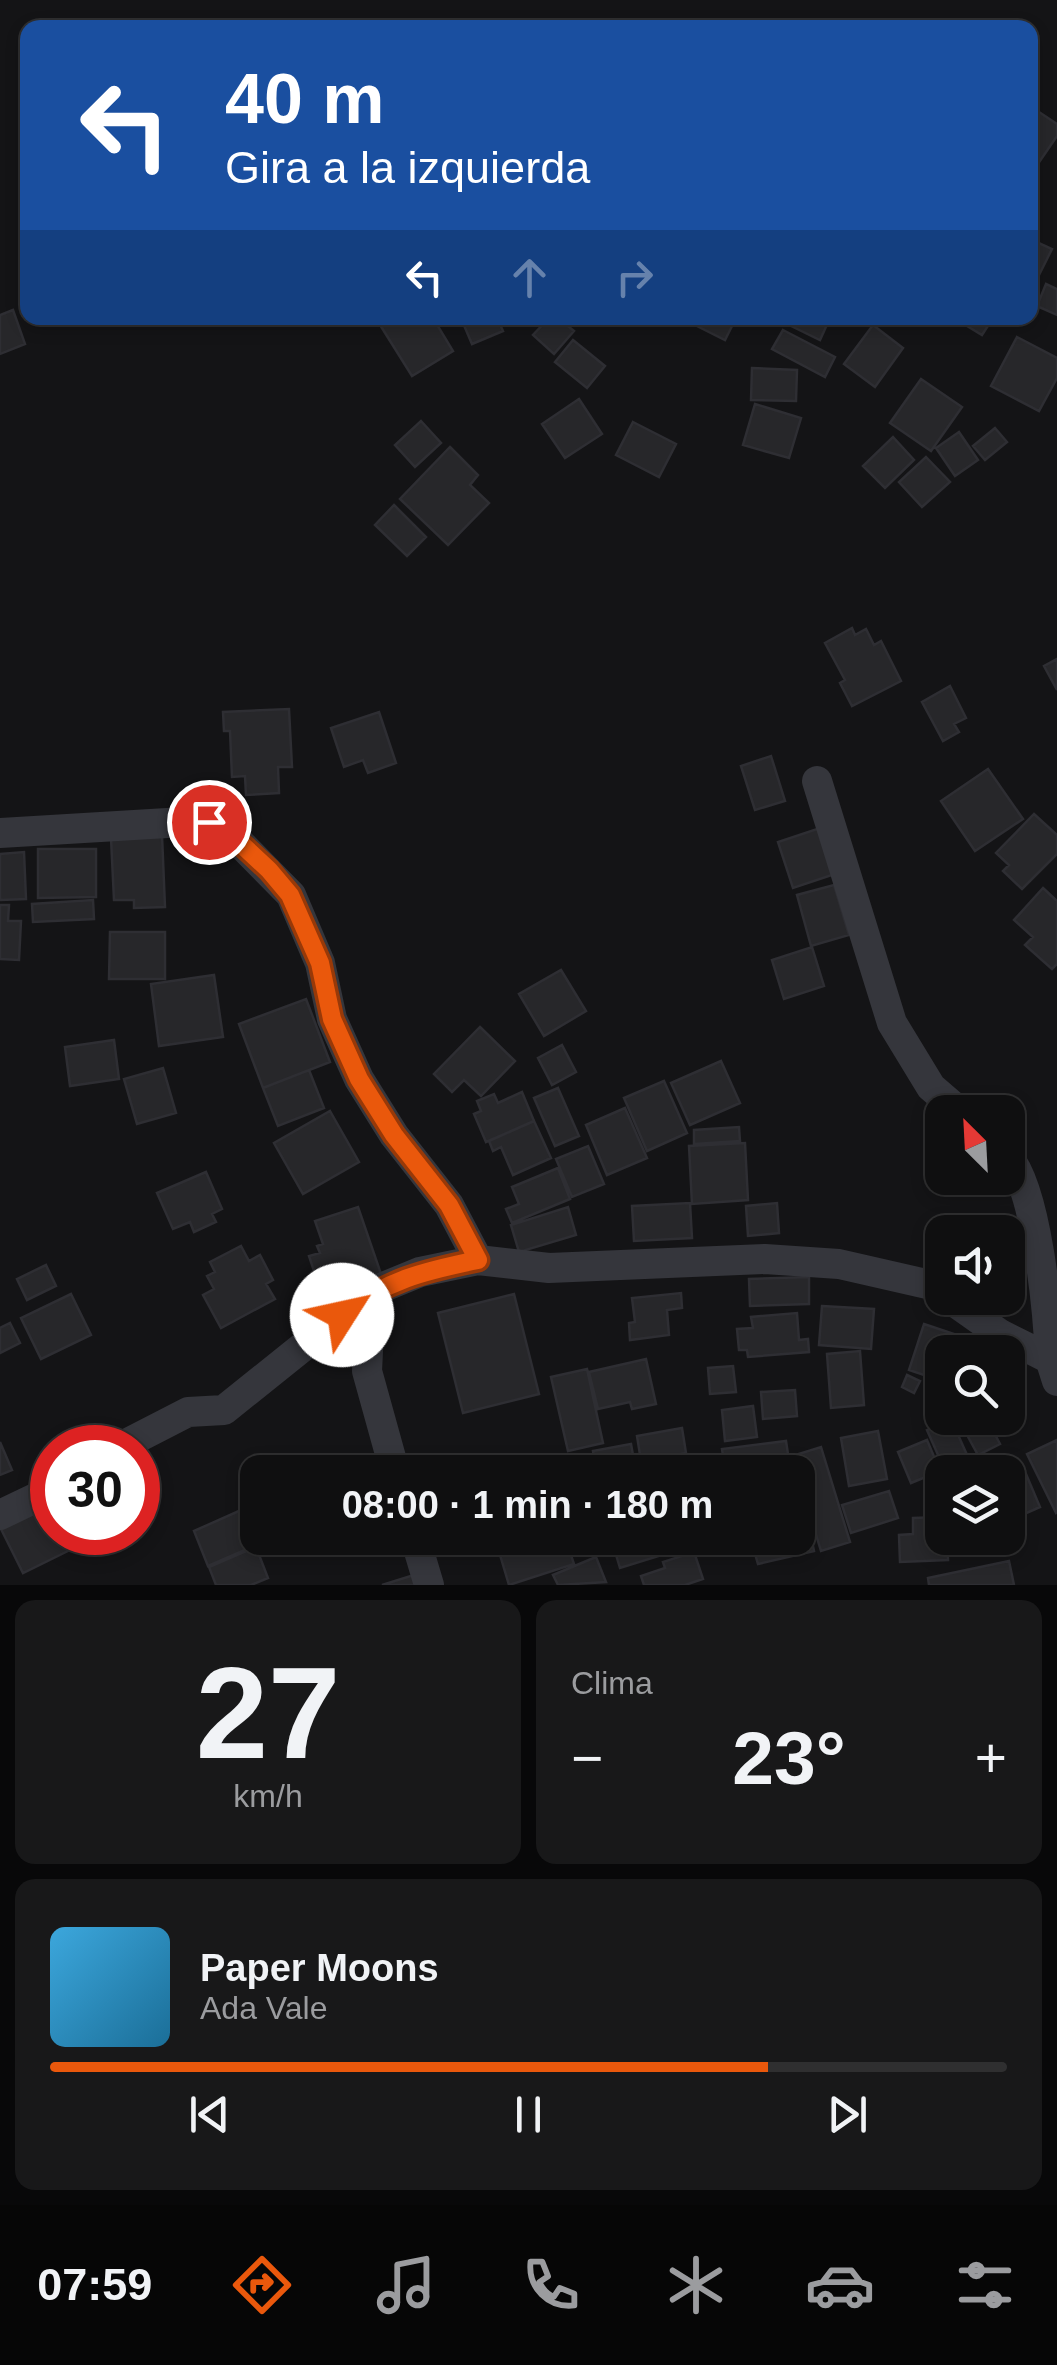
<!DOCTYPE html>
<html lang="es">
<head>
<meta charset="utf-8">
<style>
  body { margin:0; font-family:Helvetica,sans-serif; background:#181819; color:#f1f3f6; height:100vh; display:flex; flex-direction:column; font-size:38px; white-space:nowrap }
  * { box-sizing:border-box; margin:0 }
  p { font-size:32px; color:#9b9c9f }
  .icon { flex:none; width:55px; height:55px; fill:none; stroke:currentColor; stroke-width:2; stroke-linecap:round; stroke-linejoin:round }
  .map { position:relative; height:1585px; overflow:hidden }
  .sheet { display:flex; flex-direction:column; gap:15px; padding:15px; background:#080809; flex:1 }
  .sheet>* { flex:none }
  .hud { position:absolute; left:20px; top:20px; width:1018px; height:305px; border-radius:20px; box-shadow:0 5px 15px #0003,0 0 0 2px #2f2f30; background:#1a4fa0; color:#fff; overflow:hidden }
  .needle { width:65px; rotate:336deg }
  .tools { position:absolute; left:925px; top:1095px; display:grid; gap:20px }
  .tools a { display:grid; place-items:center; width:100px; height:100px; border-radius:20px; background:#0f0f10; box-shadow:0 5px 15px #0003,0 0 0 2px #2f2f30; font-size:50px }
  .speed { position:absolute; left:30px; top:1425px; display:flex; gap:20px; font-size:50px; font-weight:700; text-align:center }
  .speed>* { display:grid; place-content:center; width:130px; height:130px; border-radius:50%; background:#0f0f10; box-shadow:0 5px 15px #0003,0 0 0 2px #2f2f30; line-height:1 }
  .speed .limit { border:15px solid #d22; background:#fff; color:#111 }
  .pin { position:absolute; display:grid; place-items:center; width:85px; height:85px; color:#fff; margin:-42px; border:5px solid #fff; border-radius:50%; box-shadow:0 2px 10px #0007 }
  .me { position:absolute; width:110px; margin:-55px; rotate:55deg; stroke-linejoin:round; filter:drop-shadow(0 0 8px #0008) }
  .turn { display:flex; align-items:center; gap:35px; height:210px; padding:0 40px; font-size:45px }
  .turn .icon { width:130px; height:130px; stroke-width:2.5 }
  .turn b { display:block; font-size:70px; line-height:85px }
  .lanes { display:flex; align-items:center; height:95px; padding:0 40px; background:#0003; justify-content:center; gap:50px; direction:ltr }
  .lanes .off { opacity:.35 }
  .big { font-size:75px; font-weight:700; line-height:1.1 }
  .sheet .widget { flex:1; display:flex; flex-direction:column; justify-content:center; gap:15px; min-width:0; padding:0 35px; border-radius:20px; background:#181819 }
  .sheet .dial { align-items:center; gap:0 }
  .dial b { font-size:130px; line-height:1 }
  .song { display:flex; align-items:center; gap:30px }
  .cover { width:120px; height:120px; border-radius:15px; background:linear-gradient(135deg,hsl(200 70% 55%),hsl(200 70% 35%)) }
  .played { height:10px; border-radius:5px; background:linear-gradient(90deg,#ea580c 75%,#2f2f30 75%) }
  .keys { display:flex; justify-content:space-around; direction:ltr }
  .heat { display:flex; justify-content:space-between; align-items:center; font-size:55px; direction:ltr }
  .sheet .tiles { flex:1; display:grid; gap:15px; grid-template-columns:1fr 1fr }
  .widget:last-child { grid-column:span 2 }
  .trip { position:absolute; left:240px; top:1455px; width:575px; height:100px; border-radius:20px; background:#0f0f10; box-shadow:0 5px 15px #0003,0 0 0 2px #2f2f30; font-weight:700; line-height:100px; text-align:center }
  .menu { display:flex; height:160px; justify-content:space-around; align-items:center; background:#060606; color:#9b9c9f }
  .menu .icon { width:70px; height:70px }
  .menu .on { color:#ea580c }
  .menu b { font-size:45px; color:#f1f3f6 }
  .map>svg:first-child { display:block }
</style>
</head>
<body>
<div class="map">
<svg width="1057" height="1585" viewBox="0 0 1057 1585">
  <rect width="100%" height="100%" fill="#141416"/>
  <path fill="#27272a" stroke="#2e2e33" stroke-width="2.5" d="M1030 106 1057 124V136L1033 171 1030 168Z
    M1030 239 1052 249 1030 293Z
    M1046 284 1057 289V315L1037 306Z
    M13 310 25 344 0 354V315Z
    M380 318H433L453 351 412 376 377 320Z
    M476 318H497L503 331 472 344 463 323Z
    M549 318H558L574 331 554 354 533 335Z
    M645 318H669L666 325Z
    M696 318H736L725 340 693 324Z
    M787 318H830L820 340 785 323Z
    M954 318H993L982 335Z
    M873 325 903 348 875 387 844 364Z
    M783 330 835 357 825 377 772 349Z
    M1017 337 1057 358V378L1039 411 991 386Z
    M573 340 605 366 587 388 555 362Z
    M752 368 797 370 796 401 751 400Z
    M921 379 962 407 931 451 890 423Z
    M579 399 602 434 565 458 542 424Z
    M755 404 801 418 789 458 743 445Z
    M421 421 441 443 415 467 395 445Z
    M633 422 676 444 659 477 616 455Z
    M995 428 1007 442 985 460 973 446Z
    M959 432 978 460 955 476 936 448Z
    M893 437 914 460 885 488 863 466Z
    M450 447 478 475 470 485 489 503 448 545 400 499Z
    M926 457 950 482 922 507 899 482Z
    M394 505 426 537 407 556 375 525Z
    M852 628 855 635 866 629 874 645 881 641 901 681 852 706 840 683 845 680 825 643Z
    M1057 659V690L1044 666Z
    M950 686 966 718 954 724 959 732 943 741 922 702Z
    M289 709 292 767H278L279 793 246 795 245 776 232 777 230 731H224L223 712Z
    M379 712 396 763 368 773 363 760 344 767 331 728Z
    M771 756 785 801 755 810 741 766Z
    M988 769 1023 819 975 851 941 801Z
    M1034 814 1057 835V854L1022 889 1003 871 1009 865 996 853Z
    M820 828 835 874 793 888 778 842Z
    M162 835 165 907 134 908V900H114L111 838Z
    M38 849H96V897L38 898Z
    M24 852 26 899 0 900V854Z
    M834 885 849 935 811 946 797 895Z
    M1043 888 1057 901V964L1052 969 1025 945 1033 937 1014 920Z
    M93 900 94 919 33 922 32 904Z
    M0 905H9L8 921H21L19 960 0 959Z
    M110 932H165V979H109Z
    M812 947 824 986 784 999 772 960Z
    M561 970 586 1011 544 1036 519 994Z
    M214 975 223 1037 159 1046 151 984Z
    M306 999 330 1062 263 1088 239 1024Z
    M480 1027 515 1061 481 1096 464 1080 452 1092 434 1074Z
    M114 1040 119 1079 70 1086 65 1047Z
    M562 1045 576 1072 552 1085 538 1058Z
    M721 1061 740 1103 690 1125 671 1083Z
    M163 1068 176 1113 137 1124 124 1079Z
    M309 1070 324 1108 278 1126 263 1088Z
    M664 1081 687 1133 647 1151 624 1098Z
    M558 1088 579 1136 555 1146 534 1098Z
    M522 1092 534 1121 486 1142 474 1114 481 1111 477 1101 494 1094 498 1103Z
    M625 1108 647 1158 607 1175 586 1125Z
    M330 1111 359 1162 303 1194 274 1143Z
    M534 1121 551 1158 513 1175 501 1147 493 1151 489 1141Z
    M739 1127 740 1141 694 1144V1130Z
    M745 1143 748 1200 692 1204 689 1146Z
    M588 1146 604 1184 572 1197 556 1159Z
    M558 1168 570 1199 512 1223 506 1209 519 1204 512 1187Z
    M206 1172 222 1209 212 1214 216 1222 194 1232 190 1222 173 1229 157 1193Z
    M690 1203 692 1238 634 1241 632 1206Z
    M777 1203 779 1233 748 1236 746 1206Z
    M358 1207 381 1274 337 1289 340 1298 328 1302 325 1294 322 1295 309 1256 320 1253 317 1246 323 1244 315 1221Z
    M568 1207 576 1235 519 1252 511 1225Z
    M241 1246 249 1261 260 1255 273 1280 266 1284 275 1299 221 1328 203 1295 214 1289 207 1276 215 1272 210 1262Z
    M46 1265 56 1286 27 1300 17 1279Z
    M809 1277V1304L750 1306 749 1279Z
    M681 1293 682 1308 667 1310 669 1335 630 1340 629 1323 635 1322 632 1298Z
    M71 1294 91 1335 41 1359 21 1318Z
    M514 1294 539 1394 463 1413 438 1313Z
    M822 1306 874 1309 871 1349 819 1345Z
    M797 1313 799 1340 808 1339 809 1352 748 1357 747 1350H739L737 1329 753 1328 751 1317Z
    M10 1323 20 1343 0 1353V1328Z
    M924 1324 960 1336 954 1352H942V1381L909 1370Z
    M860 1351 864 1405 831 1408 827 1354Z
    M646 1359 656 1404 632 1409 630 1402 598 1409 589 1372Z
    M733 1366 736 1392 710 1394 708 1368Z
    M587 1369 603 1443 568 1451 551 1377Z
    M907 1375 920 1381 914 1393 902 1387Z
    M795 1390 797 1416 763 1419 761 1392Z
    M753 1406 757 1437 725 1441 722 1410Z
    M951 1419 967 1455 943 1466 927 1430Z
    M988 1421 1000 1444 978 1455 966 1433Z
    M682 1428 686 1453 641 1461 637 1436Z
    M878 1431 887 1479 849 1486 841 1438Z
    M927 1440 940 1471 911 1483 898 1452Z
    M1057 1440V1512L1056 1513 1027 1454Z
    M786 1441 789 1461 725 1469 722 1449Z
    M0 1442 12 1470 0 1475Z
    M631 1444 636 1472H597L593 1451Z
    M821 1447 850 1542 821 1551 792 1456Z
    M1026 1474 1040 1507 1015 1518 1008 1499V1482Z
    M889 1491 898 1518 851 1533 842 1505Z
    M49 1503 52 1510V1532H64L72 1549 23 1573 0 1527Z
    M248 1507 258 1529V1538L263 1542 208 1566 194 1531Z
    M942 1517V1538H947L948 1560 900 1562 899 1535 913 1534V1518Z
    M810 1532 814 1551 758 1564 753 1547Z
    M354 1538H402L358 1551Z
    M495 1538H565L574 1564 509 1585Z
    M611 1538H657L662 1555 620 1568Z
    M672 1538H704L676 1548Z
    M256 1547 268 1578 251 1585H216L209 1567Z
    M694 1552 703 1579 685 1585H644L641 1576 665 1568 663 1562Z
    M596 1557 606 1582 558 1585 553 1575Z
    M1009 1561 1014 1585H929L928 1578Z
    M417 1574 421 1585H382Z"/>
  <g fill="none" stroke-linecap="round" stroke-linejoin="round">
    <path stroke="#35363c" stroke-width="30" d="M817 781 892 1023 931 1087 960 1112
      M0 833 184 822H209L224 827 291 895 320 963 332 1019 359 1079 394 1135 449 1205 478 1260 549 1268 765 1259 839 1264 931 1285 942 1293
      M1008 1157C1037 1189 1048 1313 1050 1359L1057 1356
      M371 1292 367 1371 395 1472
      M949 1298 1000 1334 1050 1359 1057 1381
      M118 1448 188 1412 224 1410 371 1292 420 1272 478 1260
      M0 1515 52 1490
      M415 1538 429 1585"/>
  </g>
  <g fill="none" stroke-linecap="round" stroke-linejoin="round">
    <defs>
      <path id="route" d="M209 822 224 828 269 870 290 895 320 963 332 1019 359 1079 394 1135 449 1205 478 1260C424 1271 386 1280 342 1315"/>
    </defs>
    <use href="#route" stroke="#983908" stroke-width="25"/>
    <use href="#route" stroke="#ea580c" stroke-width="18"/>
  </g>
</svg>
<div class="tools">
<a><svg class="needle" viewBox="-14 -14 28 28"><path d="M0-13l5 13h-10z" fill="#e53935"/><path d="M0 13l5-13h-10z" fill="#9b9c9f"/></svg></a>
<a><svg class="icon" aria-label="sound" viewBox="0 0 24 24"><path d="M4 9h4l5-4v14l-5-4H4zM17 9q2 3 0 6"/></svg></a>
<a><svg class="icon" aria-label="search" viewBox="0 0 24 24"><circle cx="10" cy="10" r="6"/><path d="M15 15l6 6"/></svg></a>
<a><svg class="icon" aria-label="layers" viewBox="0 0 24 24"><path d="M12 4l9 5-9 5-9-5zM3 14l9 5 9-5"/></svg></a>
</div>
<div class="speed"><div class="limit">30</div></div>
<div class="pin" style="left:209px;top:822px;background:#d93025"><svg class="icon" aria-label="arrive" viewBox="0 0 24 24"><path d="M6 21V4h12l-3 4 3 4H6"/></svg></div>
<svg class="me" style="left:342px;top:1315px" viewBox="-20 -20 40 40"><circle r="19" fill="#fff"/><path d="M0-13L10 11 0 6-10 11z" fill="#ea580c"/></svg>
<div class="trip">08:00 · 1 min · 180 m</div>
<div class="hud">
<div class="turn"><svg class="icon" aria-label="left" viewBox="0 0 24 24"><path d="M17 20v-9H6M10 6l-5 5 5 5"/></svg><div><b>40 m</b>Gira a la izquierda</div></div>
<div class="lanes"><svg class="icon" aria-label="left" viewBox="0 0 24 24"><path d="M17 20v-9H6M10 6l-5 5 5 5"/></svg><svg class="icon off" aria-label="ahead" viewBox="0 0 24 24"><path d="M12 20V5M6 11l6-6 6 6"/></svg><svg class="icon off" aria-label="right" viewBox="0 0 24 24"><path d="M7 20v-9h11M14 6l5 5-5 5"/></svg></div>
</div>
</div>
<section class="sheet">
<div class="tiles">
<div class="widget dial"><b>27</b><p>km/h</p></div>
<div class="widget"><p>Clima</p>
<div class="heat"><a>−</a><b class="big">23°</b><a>+</a></div>
</div>
<div class="widget">
<div class="song"><i class="cover"></i><div><b>Paper Moons</b><p>Ada Vale</p></div></div>
<div class="played"></div>
<div class="keys"><svg class="icon" aria-label="previous" viewBox="0 0 24 24"><path d="M18 5L8 12l10 7zM5 5v14"/></svg><svg class="icon" aria-label="pause" viewBox="0 0 24 24"><path d="M8 5v14M16 5v14"/></svg><svg class="icon" aria-label="next" viewBox="0 0 24 24"><path d="M6 5l10 7-10 7zM19 5v14"/></svg></div>
</div>
</div>
</section>
<nav class="menu">
<b>07:59</b>
<svg class="icon on" aria-label="directions" viewBox="0 0 24 24"><path d="M12 3l9 9-9 9-9-9zM9 14v-3h6M13 9l2 2-2 2"/></svg>
<svg class="icon" aria-label="music" viewBox="0 0 24 24"><path d="M9 18V5l10-2v13"/><circle cx="6" cy="18" r="3"/><circle cx="16" cy="16" r="3"/></svg>
<svg class="icon" aria-label="phone" viewBox="0 0 24 24"><path d="M5 4h4l2 5-3 2q2 4 5 5l2-3 5 2v4C11 20 4 13 5 4z"/></svg>
<svg class="icon" aria-label="climate" viewBox="0 0 24 24"><path d="M12 3v18M4 7l16 10M4 17L20 7"/></svg>
<svg class="icon" aria-label="car" viewBox="0 0 24 24"><path d="M5 17H2v-5l4-1 3-4h7l3 4 3 1v5h-3M9 17h6M6 11h13"/><circle cx="7" cy="17" r="2"/><circle cx="17" cy="17" r="2"/></svg>
<svg class="icon" aria-label="filters" viewBox="0 0 24 24"><path d="M4 7h16M4 17h16"/><circle cx="9" cy="7" r="2"/><circle cx="15" cy="17" r="2"/></svg>
</nav>
</body>
</html>
